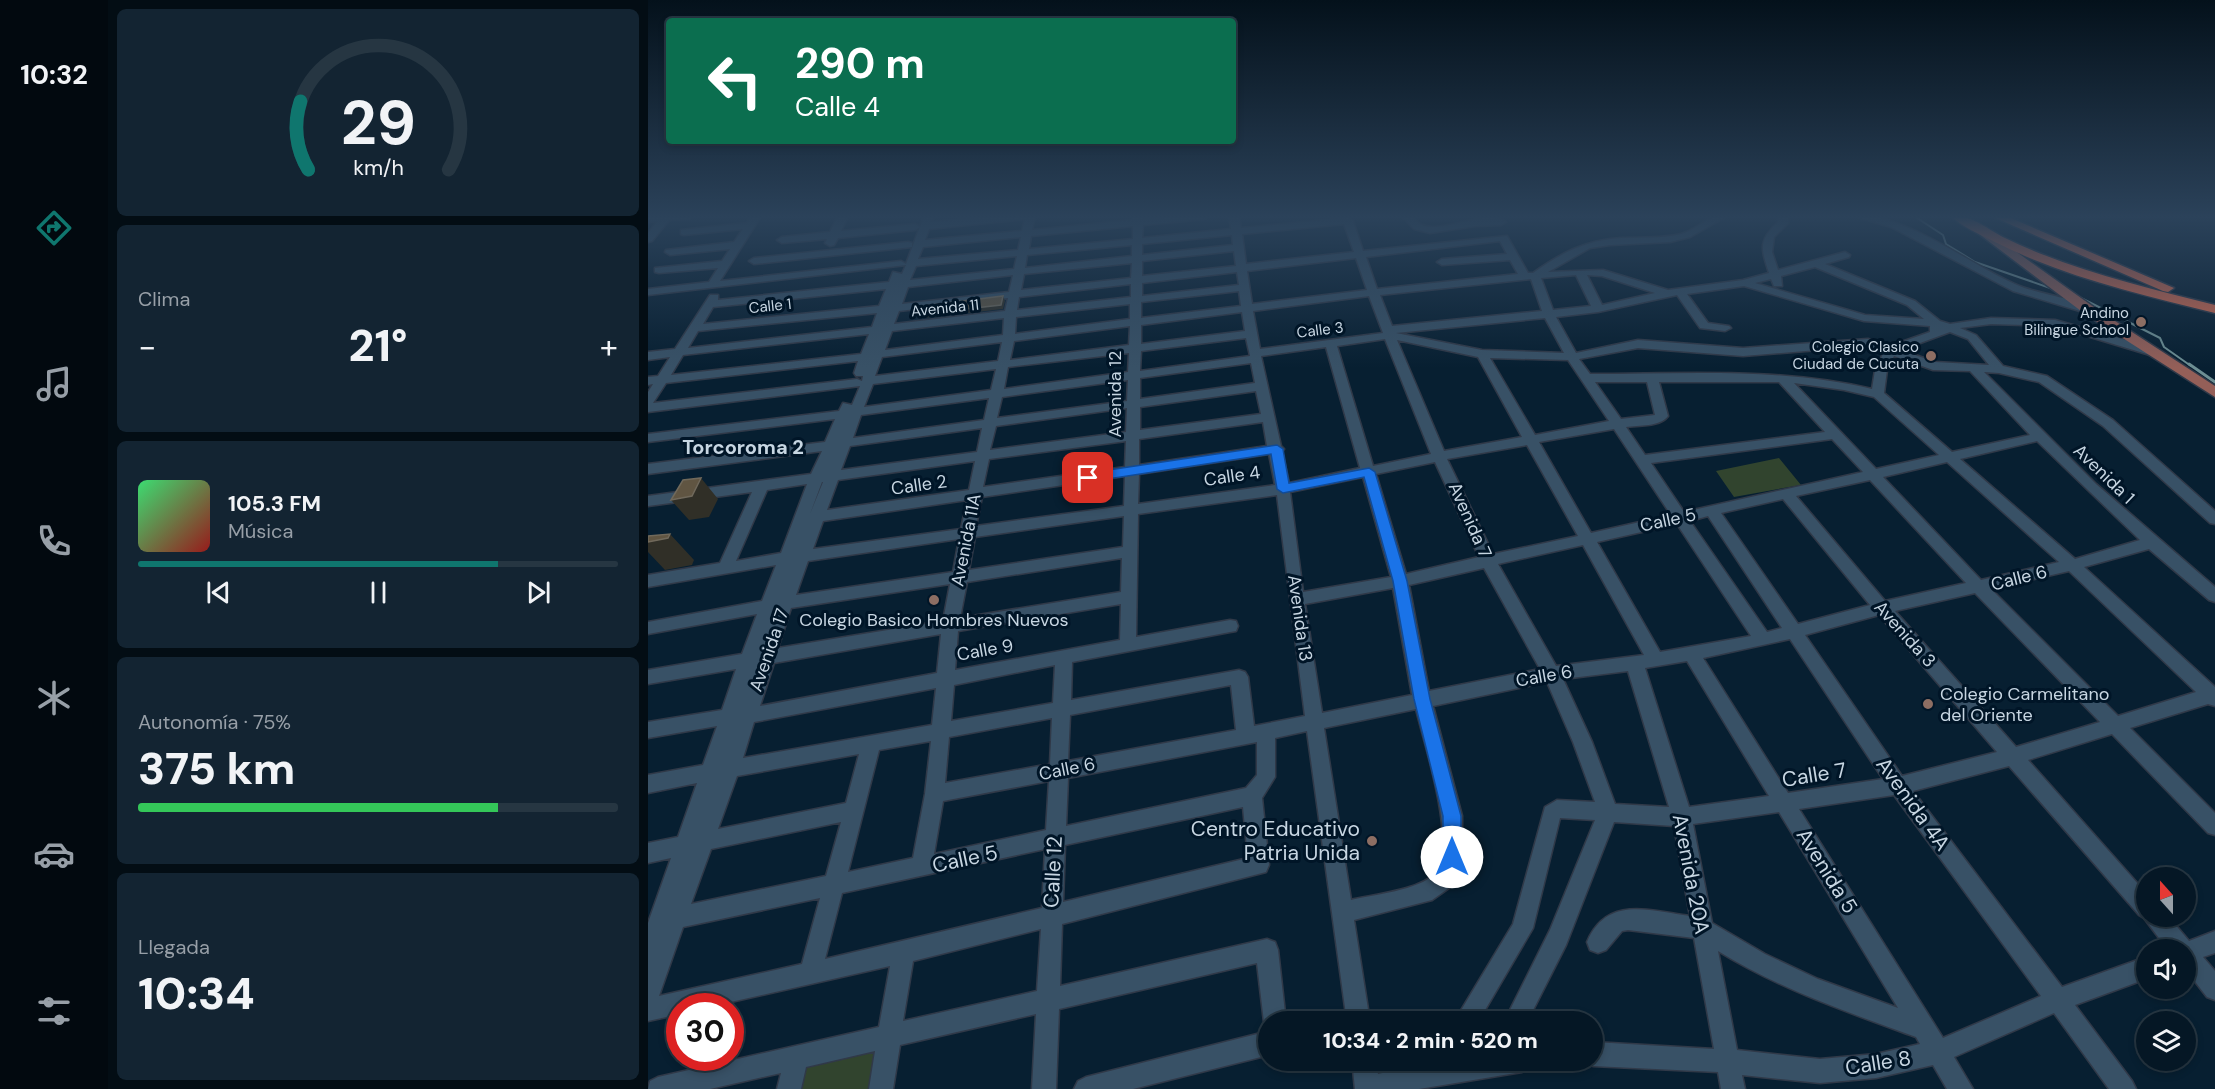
<!DOCTYPE html>
<html lang="es">
<head>
<meta charset="utf-8">
<style>
  body { margin:0; font-family:"DM Sans",sans-serif; background:#132432; color:#f1f3f6; height:100vh; display:flex; flex-direction:column; font-size:22px; white-space:nowrap }
  * { box-sizing:border-box; margin:0 }
  p { font-size:20px; color:#979fa7 }
  .icon { flex:none; width:33px; height:33px; fill:none; stroke:currentColor; stroke-width:2; stroke-linecap:round; stroke-linejoin:round }
  .map { position:relative; flex:1; overflow:hidden }
  .sheet { display:flex; flex-direction:column; gap:9px; padding:9px; background:#030d14; width:540px }
  .sheet>* { flex:none }
  .banner { position:absolute; left:18px; top:18px; width:570px; height:126px; border-radius:6px; box-shadow:0 3px 9px #0003,0 0 0 2px #263642; background:#0b6e4f; color:#fff; overflow:hidden }
  .needle { width:39px; rotate:339deg }
  .controls { position:absolute; left:1488px; top:867px; display:grid; gap:12px }
  .controls a { display:grid; place-items:center; width:60px; height:60px; border-radius:50%; background:#051725; box-shadow:0 3px 9px #0003,0 0 0 2px #263642; font-size:30px }
  .speed { position:absolute; left:18px; top:993px; display:flex; gap:12px; font-size:30px; font-weight:700; text-align:center }
  .speed>* { display:grid; place-content:center; width:78px; height:78px; border-radius:50%; background:#051725; box-shadow:0 3px 9px #0003,0 0 0 2px #263642; line-height:1 }
  .speed .limit { border:9px solid #d22; background:#fff; color:#111 }
  .pin { position:absolute; display:grid; place-items:center; width:51px; height:51px; color:#fff; margin:-26px; border-radius:12px; box-shadow:0 3px 9px #0006 }
  .me { position:absolute; width:66px; margin:-33px; rotate:0deg; stroke-linejoin:round; filter:drop-shadow(0 0 4px #0008) }
  .turn { display:flex; align-items:center; gap:21px; height:126px; padding:0 30px; font-size:27px }
  .turn .icon { width:78px; height:78px; stroke-width:2.5 }
  .turn b { display:block; font-size:42px; line-height:51px }
  .big { font-size:45px; font-weight:800; line-height:1.1 }
  .sheet .tile { flex:1; display:flex; flex-direction:column; justify-content:center; gap:9px; min-width:0; padding:0 21px; border-radius:9px; background:#132432 }
  .sheet .dial { align-items:center; gap:0 }
  .dial svg { height:156px; overflow:visible; fill:none; stroke:#263642; stroke-width:7; stroke-linecap:round; text-anchor:middle }
  .dial text { fill:#f1f3f6; stroke:none }
  .song { display:flex; align-items:center; gap:18px }
  .cover { width:72px; height:72px; border-radius:9px; background:linear-gradient(135deg,hsl(140 70% 55%),hsl(0 70% 35%)) }
  .played { height:6px; border-radius:3px; background:linear-gradient(90deg,#0f766e 75%,#263642 75%) }
  .keys { display:flex; justify-content:space-around; direction:ltr }
  .heat { display:flex; justify-content:space-between; align-items:center; font-size:33px; direction:ltr }
  .charge { height:9px; border-radius:4px; background:linear-gradient(90deg,#34c759 75%,#263642 0) }
  .trip { position:absolute; left:610px; top:1011px; width:345px; height:60px; border-radius:30px; background:#051725; box-shadow:0 3px 9px #0003,0 0 0 2px #263642; font-weight:800; line-height:60px; text-align:center }
  main { display:flex; flex:1; min-height:0 }
  .tab-bar { display:flex; flex-direction:column; width:108px; justify-content:space-around; align-items:center; background:#02090f; color:#979fa7 }
  .tab-bar .icon { width:42px; height:42px }
  .tab-bar .on { color:#0f766e }
  .tab-bar b { font-size:27px; color:#f1f3f6 }
  .map>svg:first-child { display:block }
</style>
</head>
<body>
<main>
<nav class="tab-bar">
<b>10:32</b>
<svg class="icon on" aria-label="directions" viewBox="0 0 24 24"><path d="M12 3l9 9-9 9-9-9zM9 14v-3h6M13 9l2 2-2 2"/></svg>
<svg class="icon" aria-label="music" viewBox="0 0 24 24"><path d="M9 18V5l10-2v13"/><circle cx="6" cy="18" r="3"/><circle cx="16" cy="16" r="3"/></svg>
<svg class="icon" aria-label="phone" viewBox="0 0 24 24"><path d="M5 4h4l2 5-3 2q2 4 5 5l2-3 5 2v4C11 20 4 13 5 4z"/></svg>
<svg class="icon" aria-label="climate" viewBox="0 0 24 24"><path d="M12 3v18M4 7l16 10M4 17L20 7"/></svg>
<svg class="icon" aria-label="car" viewBox="0 0 24 24"><path d="M5 17H2v-5l4-1 3-4h7l3 4 3 1v5h-3M9 17h6M6 11h13"/><circle cx="7" cy="17" r="2"/><circle cx="17" cy="17" r="2"/></svg>
<svg class="icon" aria-label="filters" viewBox="0 0 24 24"><path d="M4 7h16M4 17h16"/><circle cx="9" cy="7" r="2"/><circle cx="15" cy="17" r="2"/></svg>
</nav>
<section class="sheet">
<div class="tile dial"><svg viewBox="0 0 100 80">
<path d="M14 69A42 42 0 1 1 86 69"/>
<path d="M14 69A42 42 0 0 1 10 34" stroke="#0f766e"/>
<text x="50" y="56" font-size="32" font-weight="700">29</text>
<text x="50" y="72" font-size="11">km/h</text>
</svg></div>
<div class="tile"><p>Clima</p>
<div class="heat"><a>−</a><b class="big">21°</b><a>+</a></div>
</div>
<div class="tile">
<div class="song"><i class="cover"></i><div><b>105.3 FM</b><p>Música</p></div></div>
<div class="played"></div>
<div class="keys"><svg class="icon" aria-label="previous" viewBox="0 0 24 24"><path d="M18 5L8 12l10 7zM5 5v14"/></svg><svg class="icon" aria-label="pause" viewBox="0 0 24 24"><path d="M8 5v14M16 5v14"/></svg><svg class="icon" aria-label="next" viewBox="0 0 24 24"><path d="M6 5l10 7-10 7zM19 5v14"/></svg></div>
</div>
<div class="tile"><p>Autonomía · 75%</p><b class="big">375 km</b><div class="charge"></div></div>
<div class="tile"><p>Llegada</p><b class="big">10:34</b></div>
</section>
<div class="map">
<svg width="1567" height="1089" viewBox="0 0 1567 1089">
  <rect width="100%" height="100%" fill="#071f31"/>
  <path fill="#31442e" d="M1131 458 1153 485 1086 497 1068 471Z
    M234 1043 228 1089H147L153 1061Z"/>
  <g fill="none" stroke-linecap="round" stroke-linejoin="round">
    <path stroke="#6d8e93" stroke-width="2" d="M1266 216 1295 235 1298 244 1327 262 1405 289
      M1431 297 1512 338 1516 347 1543 366"/>
    <path stroke="#6d8e93" stroke-width="3" d="M1541 364 1567 382"/>
    <defs>
      <path id="minor" d="M0 216H46L41 219 21 220 4 241 0 242V233L10 221 0 222Z
        M103 216H113L72 281 253 261 258 264 276 216H286L283 222 355 216H387L384 230 485 220V216H495V219L561 216 556 219 495 225 494 238 583 229 581 216H591L593 228 700 218 705 221 715 251 859 236 880 273H885C913 253 938 240 973 238 993 237 1014 239 1033 234 1051 229 1057 216 1079 216L1042 237 1022 242 962 245 942 248 900 272 955 270 1020 290 1095 280 1121 273C1113 248 1110 241 1130 222V216H1140V223L1126 237 1124 252 1130 270 1197 252 1202 255 1201 257 1177 264 1267 301 1292 321 1302 324 1343 318 1407 320 1506 348 1508 351 1502 355 1406 326 1343 324 1312 328 1328 335 1355 366 1399 376 1465 420 1567 511V524L1562 523 1455 426 1391 382 1351 373 1336 372 1448 484 1567 587V602L1561 600 1501 549 1436 567 1567 687V706L1560 704 1482 728 1567 813V835L1560 833 1464 734 1380 760 1498 893V916H1520L1541 941 1567 931V953L1555 957 1567 971V1000L1559 997 1538 970V950H1520L1496 918 1491 915 1361 766 1265 791 1414 987 1498 957V979L1427 1005 1484 1081 1488 1089H1461L1406 1013 1306 1057 1325 1089H1299L1285 1065 1228 1078 1172 1083 1094 1075 1097 1089H1073L1070 1072 945 1066 937 1062 936 1060H945V1042L1066 1049 1046 938 980 930 974 931 958 950 950 953 942 950 939 942C959 895 1002 911 1042 916L1026 826 966 822 918 945 879 1022H856L902 930 947 820 912 818 885 928 830 1022H806L865 924 897 807 909 800 947 802 925 742 899 682 785 706 814 816V857L801 888 784 900 706 920 722 1022H699L659 731 627 738V777L614 798 621 865 618 872 414 924 412 986 619 939 627 942 630 950 638 1022H621V1031L616 1022 609 963 411 1009 408 1089H384L388 1014 252 1045 245 1089H221L227 1051 158 1067 153 1089H129L133 1073 62 1089H0L2 1081 10 1077 231 1027 242 966 65 1006H32V1014L0 1021V923L23 858 0 863V843L30 837 49 783 0 793V775L55 765 69 726 0 738V722L74 710 88 669 0 684V670L94 654 109 614 0 634V622L114 601 128 565 0 587V575L72 563 104 492 0 506V496L163 474 174 451 0 474V464L177 442 187 419 0 442V434L191 411 195 403 204 405 212 386 0 412V392L5 384 0 385V377L10 376 22 357 0 360V352L27 349 62 295H70V300L241 282 245 272 254 274 258 265 0 295V289L61 282 70 268 11 273 7 272V268L74 261 82 249 22 255 17 252 18 250 86 242 95 229 36 235 33 234V230L99 223ZM377 219 374 231 277 240 281 229ZM696 224 706 252 598 264 594 234ZM485 226V239L381 249 383 236ZM584 235 585 245 494 255V244ZM373 237 370 250 270 259 275 247ZM852 241 859 254 794 259 789 262 794 265 862 260 870 274 729 289 718 257ZM484 245V256L377 268 379 255ZM586 251 588 266 494 276V261ZM369 256 366 269 262 280 268 266ZM708 258 719 290 604 304 599 271ZM484 263 483 278 373 290 376 274ZM1167 267 1259 305 1276 319 1217 315 1107 283 1123 279 1126 286H1134L1133 276ZM589 272 591 285 494 296V283ZM365 275 361 292 254 304 260 287ZM928 275 943 306 905 310 893 278ZM939 275 954 276 1007 293 954 305ZM883 279 894 311 744 326 732 295ZM483 284V297L369 310 371 297ZM1096 286 1216 321 1282 326V332L1242 346 1220 339 1095 348 990 340 928 353 908 317 950 312 1029 295 1052 328 1077 331 1083 328 1081 326 1060 323 1039 294ZM238 289 231 306 55 324 65 307ZM591 291 593 306 493 318V302ZM721 296 735 333 612 349 605 311ZM360 298 357 311 246 324 251 311ZM482 304V319L367 334 368 317ZM594 312 597 331 493 344V325ZM229 313 224 327 40 348 50 331ZM356 318 355 335 237 350 244 331ZM897 318 916 353 834 350 748 333ZM482 326 481 345 362 360 366 341ZM1302 332 1320 339 1341 365 1287 362 1253 350ZM221 334 213 354 23 375 35 355ZM598 338 602 356 492 371 493 351ZM737 339 783 454 725 466 689 346ZM749 340 830 357 874 437 796 451ZM354 342 350 361 227 376 234 357ZM1219 346 1236 352 1227 370 1224 389C1132 367 1036 374 942 374L931 359 990 348 1095 356ZM678 347 712 468 641 483 634 452 636 449 633 446 613 356ZM481 353 480 372 356 389 360 367ZM1246 356 1285 370 1322 371 1382 435 1304 452 1236 393 1239 370ZM842 358 920 360 961 421 887 435ZM210 361 206 373 208 376H215L214 381 209 379 5 403 18 383ZM603 363 607 383 492 399V378ZM348 369 343 390 216 407 225 384ZM480 380 479 401 349 418 354 397ZM947 382H999L1007 415 973 419ZM1011 382H1131L1177 432 997 455 978 427C991 425 1012 427 1020 416ZM1146 383 1196 390 1226 397 1291 455 1228 469ZM608 391 613 414 492 430V407ZM341 398 336 420 205 438 213 415ZM479 408 478 432 342 450 348 426ZM615 422 619 446 491 465V439ZM334 428 329 452 193 470 202 446ZM966 429 1023 515 943 533 891 442ZM1184 439 1215 472 1036 512 1003 463ZM478 441 477 467 335 487 341 459ZM1389 441 1492 540 1427 559 1312 459ZM879 445 930 536 845 554 799 459ZM621 454 627 485 490 504 491 474ZM327 461 321 490 179 510 190 480ZM787 462 831 557 758 574 728 474ZM1299 462 1411 562 1333 580 1235 477ZM477 476 476 506 328 526 334 497ZM715 477 743 577 655 592 642 492ZM1222 480 1318 583 1237 601 1148 496ZM174 482H175L162 514ZM159 484 133 553 88 561 119 490ZM629 495 657 716 606 726 600 677 597 672 591 670 423 700 424 662 582 632 588 631 590 626 588 621 582 620 488 637 490 514ZM1135 499 1222 605 1150 624 1073 513ZM319 500 313 529 165 549 175 521ZM476 516 475 547 321 570 327 537ZM1060 516 1134 628 1119 632 1042 521ZM1029 524 1103 636 1012 652 949 542ZM311 539 305 572 148 595 160 561ZM935 545 996 655 908 666 850 564ZM474 558 473 592 312 618 319 582ZM836 568 892 669 781 691 761 585ZM1421 571 1548 692 1470 716 1343 589ZM302 584 295 621 130 648 143 608ZM745 588 764 695 674 713 657 604ZM1327 593 1452 722 1368 747 1247 611ZM473 604 472 640 307 670 310 631ZM1231 615 1349 752 1254 776 1157 635ZM293 634 289 673 112 706 126 663ZM1142 639 1235 779 1140 793 1055 658ZM1039 661 1121 796 1041 807 997 668ZM407 665 405 703 303 721 306 685ZM980 671 1021 807 967 804 944 742 915 679ZM583 685 588 730 420 761 422 715ZM288 688 284 725 95 758 106 722ZM768 709C776 743 811 847 786 874 772 890 724 895 703 900L676 728ZM404 718 402 764 297 783 301 737ZM283 741 277 794 265 858 200 872 231 750ZM609 742V775L598 788 418 826 420 778ZM211 754 198 803 70 829 89 776ZM401 781 398 830 286 854 295 801ZM1246 795 1393 996 1295 1038 1151 809ZM595 807 600 858 415 902 417 845ZM1131 812 1250 1008 1170 979 1117 954 1064 923 1045 824ZM193 822 178 876 43 904 63 849ZM397 849 394 908 177 959 194 893ZM172 898 154 964 11 996 35 927ZM393 929 389 991 255 1021 265 961ZM1070 951C1132 989 1199 1012 1268 1037L1272 1044 1228 1054 1172 1059 1089 1050Z
        M190 216H200L193 231 267 224 272 227 267 230 190 238 186 245 182 246 177 243 179 239 134 243 129 240 134 237 182 232Z
        M754 216H764C767 219 770 224 774 225 795 234 839 208 858 222L853 225 827 226 782 233 766 229Z
        M1206 216C1258 212 1325 268 1374 287 1392 294 1435 300 1448 311L1442 314 1365 291 1243 227Z
        M260 242 264 243V247L106 264 101 261 106 258Z
        M621 1031V1055L485 1089H426L430 1081 438 1077Z
        M704 1060H728L730 1074 794 1060H886L882 1068 874 1072 771 1089H707Z"/>
      <path id="major" d="M1335 228 1447 308 1567 386V397L1437 314 1331 234V230Z"/>
      <path id="highway" d="M1303 216C1323 214 1340 230 1357 238 1423 270 1496 287 1567 305V313C1492 294 1416 277 1347 242 1333 235 1314 227 1303 216Z
        M1343 216H1358L1526 288 1520 292 1515 291Z"/>
    </defs>
    <use href="#minor" stroke="#303948" stroke-width="3"/>
    <use href="#major" stroke="#303948" stroke-width="3"/>
    <use href="#highway" stroke="#303948" stroke-width="3"/>
    <use href="#minor" fill="#385166" fill-rule="evenodd"/>
    <use href="#major" fill="#945f58" fill-rule="evenodd"/>
    <use href="#highway" fill="#d2694f" fill-rule="evenodd"/>
  </g>
  <path fill="#302f27" d="M355 296 357 301 355 309 275 318 273 314Z
    M53 478 70 499 61 517 41 520 23 500Z
    M22 534 46 560 44 565 17 570 0 552V542Z"/>
  <path fill="#605542" stroke="#70695b" stroke-width="1.5" d="M355 296 353 305 273 314 276 306Z
    M53 478 44 496 23 500 35 480Z
    M22 534 20 538 0 542V536Z"/>
  <linearGradient id="sky" x2="0" y2="1"><stop stop-color="#04111b"/><stop offset="0.59" stop-color="#2b425a"/><stop offset="1" stop-color="#2b425a" stop-opacity="0"/></linearGradient>
  <rect width="1567" height="368" fill="url(#sky)"/>
  <path fill="#1a73e8" stroke="#114b97" stroke-width="1.5" d="M629 445 635 449 641 483 721 468 727 472 759 581 782 699 813 816V857L810 863 804 866 797 863 795 857V816L766 699 745 581 716 477 635 493 629 489 623 454 440 482 434 478 440 473Z"/>
  <g fill="#8d6e63" stroke="#001527" stroke-width="2">
    <circle cx="1493" cy="322" r="6"/>
    <circle cx="1283" cy="356" r="6"/>
    <circle cx="286" cy="600" r="6"/>
    <circle cx="1280" cy="704" r="6"/>
    <circle cx="724" cy="841" r="6"/>
  </g>
  <g text-anchor="middle" dominant-baseline="central" stroke-width="6" stroke-linejoin="round" paint-order="stroke">
    <g font-size="15" fill="#c7d6e2" stroke="#001527">
      <text transform="translate(122 306) rotate(-6)">Calle 1</text>
      <text transform="translate(297 308) rotate(-6)">Avenida 11</text>
      <text transform="translate(672 330) rotate(-7)">Calle 3</text>
    </g>
    <g font-size="15" fill="#c7d6e2" stroke="#001527" text-anchor="end">
      <text x="1481" y="313">Andino<tspan x="1481" dy="17">Bilingue School</tspan></text>
      <text x="1271" y="347">Colegio Clasico<tspan x="1271" dy="17">Ciudad de Cucuta</tspan></text>
    </g>
    <g font-size="18" fill="#c7d6e2" stroke="#001527">
      <text transform="translate(467 394) rotate(-90)">Avenida 12</text>
      <text transform="translate(1456 474) rotate(44)">Avenida 1</text>
      <text transform="translate(584 476) rotate(-8)">Calle 4</text>
      <text transform="translate(271 485) rotate(-8)">Calle 2</text>
      <text transform="translate(822 520) rotate(66)">Avenida 7</text>
      <text transform="translate(1020 520) rotate(-12)">Calle 5</text>
      <text transform="translate(318 540) rotate(-79)">Avenida 11A</text>
      <text transform="translate(1371 578) rotate(-14)">Calle 6</text>
      <text transform="translate(652 618) rotate(82)">Avenida 13</text>
      <text transform="translate(1257 634) rotate(48)">Avenida 3</text>
      <text transform="translate(121 650) rotate(-71)">Avenida 17</text>
      <text transform="translate(337 650) rotate(-10)">Calle 9</text>
      <text transform="translate(896 676) rotate(-10)">Calle 6</text>
      <text transform="translate(419 769) rotate(-11)">Calle 6</text>
    </g>
    <g font-size="18" fill="#c7d6e2" stroke="#001527">
      <text x="286" y="620">Colegio Basico Hombres Nuevos</text>
      <text x="1292" y="694" text-anchor="start">Colegio Carmelitano<tspan x="1292" dy="21">del Oriente</tspan></text>
    </g>
    <g font-size="20" font-weight="bold" fill="#c7d6e2" stroke="#001527">
      <text x="95" y="447">Torcoroma 2</text>
    </g>
    <g font-size="21" fill="#c7d6e2" stroke="#001527">
      <text transform="translate(1166 775) rotate(-9)">Calle 7</text>
      <text transform="translate(1265 804) rotate(54)">Avenida 4A</text>
      <text transform="translate(317 859) rotate(-12)">Calle 5</text>
      <text transform="translate(1179 871) rotate(58)">Avenida 5</text>
      <text transform="translate(405 872) rotate(-87)">Calle 12</text>
      <text transform="translate(1043 874) rotate(79)">Avenida 20A</text>
      <text transform="translate(1230 1063) rotate(-9)">Calle 8</text>
    </g>
    <g font-size="21" fill="#c7d6e2" stroke="#001527" text-anchor="end">
      <text x="712" y="829">Centro Educativo<tspan x="712" dy="24">Patria Unida</tspan></text>
    </g>
  </g>
</svg>
<div class="controls">
<a><svg class="needle" viewBox="-14 -14 28 28"><path d="M0-13l5 13h-10z" fill="#e53935"/><path d="M0 13l5-13h-10z" fill="#979fa7"/></svg></a>
<a><svg class="icon" aria-label="sound" viewBox="0 0 24 24"><path d="M4 9h4l5-4v14l-5-4H4zM17 9q2 3 0 6"/></svg></a>
<a><svg class="icon" aria-label="layers" viewBox="0 0 24 24"><path d="M12 4l9 5-9 5-9-5zM3 14l9 5 9-5"/></svg></a>
</div>
<div class="speed"><div class="limit">30</div></div>
<div class="pin" style="left:440px;top:478px;background:#d93025"><svg class="icon" aria-label="arrive" viewBox="0 0 24 24"><path d="M6 21V4h12l-3 4 3 4H6"/></svg></div>
<svg class="me" style="left:804px;top:857px" viewBox="-20 -20 40 40"><circle r="19" fill="#fff"/><path d="M0-13L10 11 0 6-10 11z" fill="#1a73e8"/></svg>
<div class="trip">10:34 · 2 min · 520 m</div>
<div class="banner">
<div class="turn"><svg class="icon" aria-label="left" viewBox="0 0 24 24"><path d="M17 20v-9H6M10 6l-5 5 5 5"/></svg><div><b>290 m</b>Calle 4</div></div>
</div>
</div>
</main>
</body>
</html>
